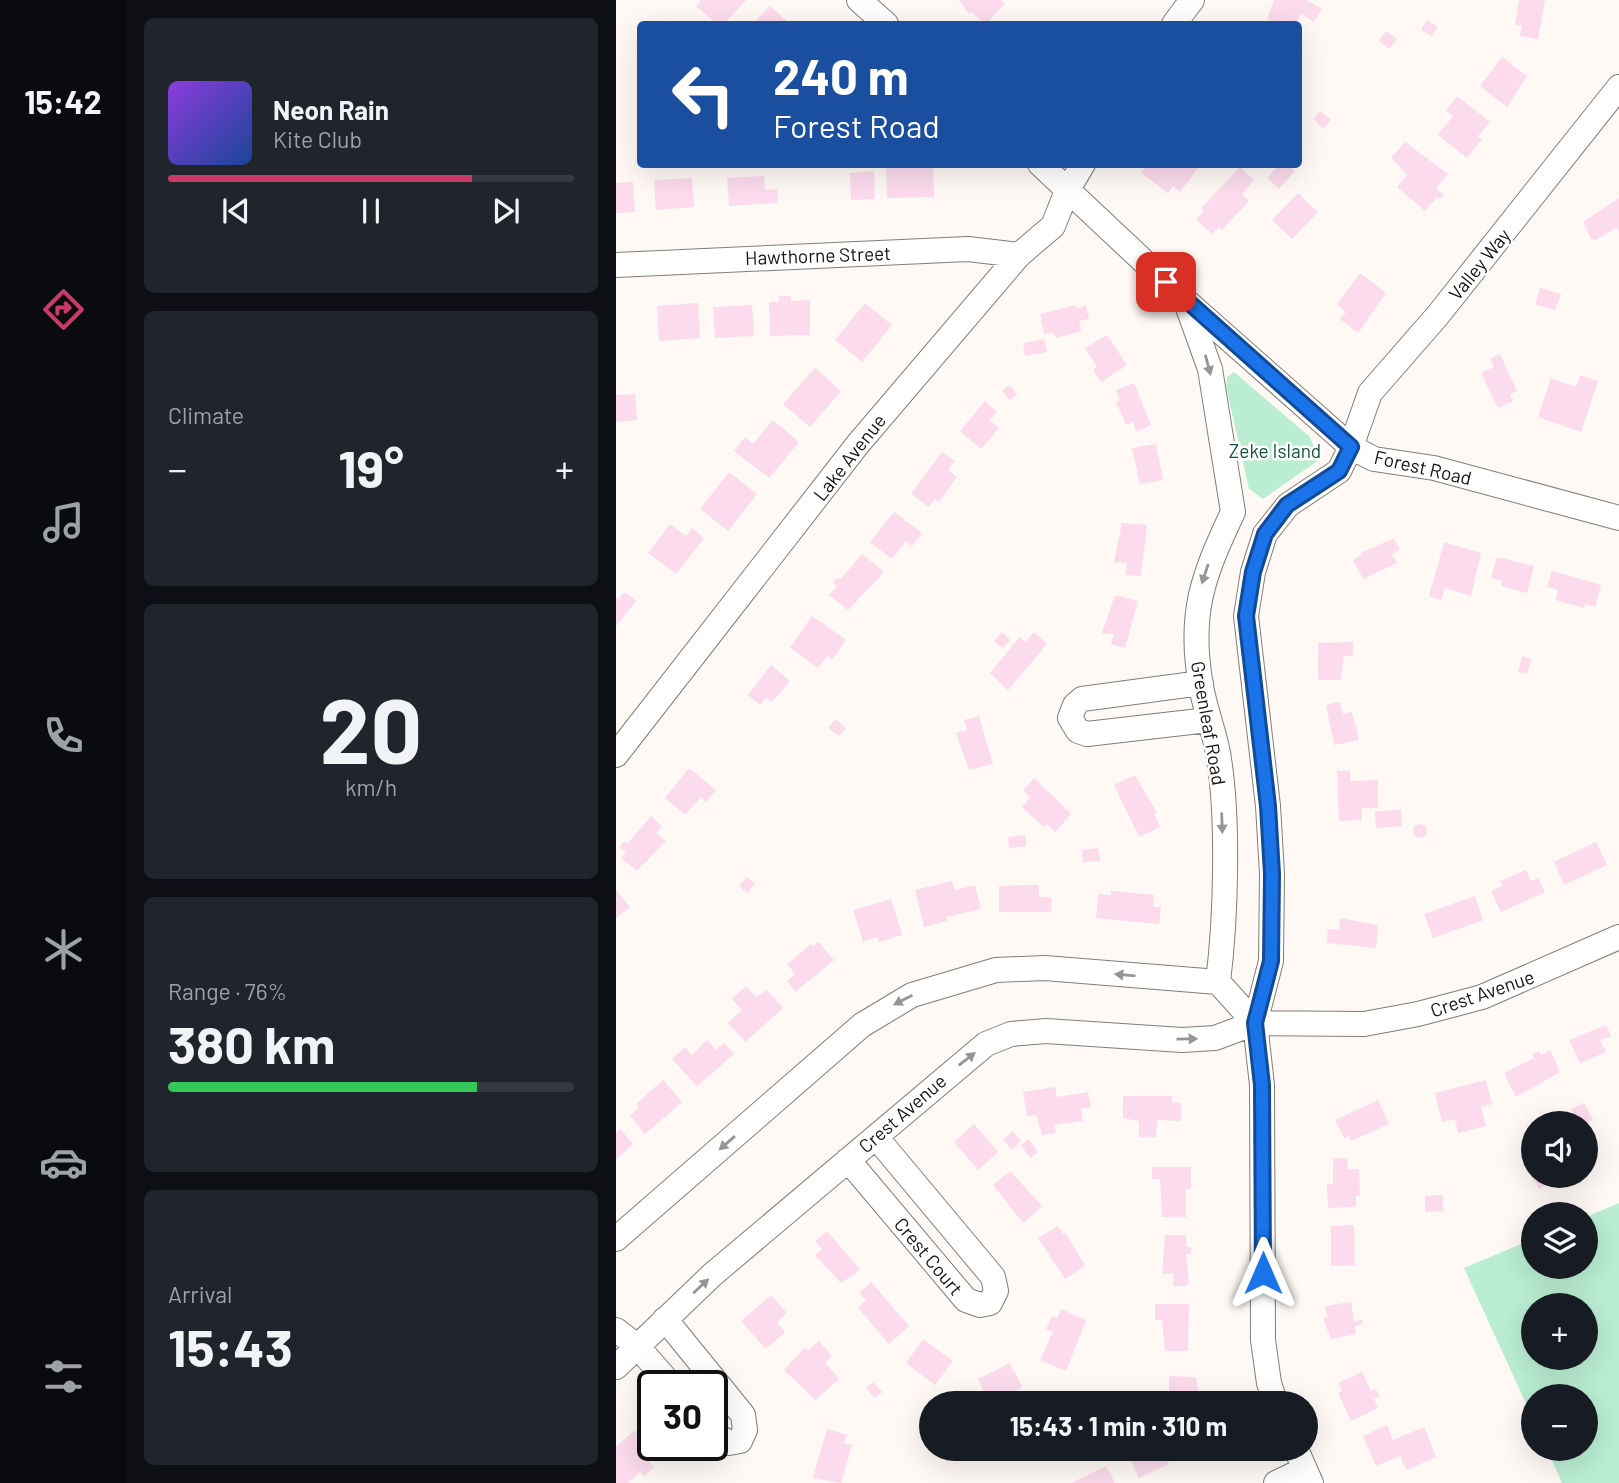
<!DOCTYPE html>
<html lang="en">
<head>
<meta charset="utf-8">
<style>
  body { margin:0; font-family:Barlow,sans-serif; background:#20242c; color:#f1f3f6; height:100vh; display:flex; flex-direction:column; font-size:26px; white-space:nowrap }
  * { box-sizing:border-box; margin:0 }
  p { font-size:23px; color:#9ea1a6 }
  .icon { flex:none; width:38px; height:38px; fill:none; stroke:currentColor; stroke-width:2; stroke-linecap:round; stroke-linejoin:round }
  .map { position:relative; flex:1; overflow:hidden }
  .side { display:flex; flex-direction:column; gap:18px; padding:18px; background:#0d0f14; width:490px }
  .side>* { flex:none }
  .guide { position:absolute; left:21px; top:21px; width:665px; height:147px; border-radius:7px; box-shadow:0 7px 28px #0002; background:#1a4fa0; color:#fff; overflow:hidden }
  .tools { position:absolute; left:905px; top:1111px; display:grid; gap:14px }
  .tools a { display:grid; place-items:center; width:77px; height:77px; border-radius:50%; background:#171b24; box-shadow:0 7px 28px #0002; font-size:35px }
  .speed { position:absolute; left:21px; top:1370px; display:flex; gap:14px; font-size:35px; font-weight:700; text-align:center }
  .speed>* { display:grid; place-content:center; width:91px; height:91px; border-radius:50%; background:#171b24; box-shadow:0 7px 28px #0002; line-height:1 }
  .speed .limit { border:4px solid #111; border-radius:10px; background:#fff; color:#111 }
  .pin { position:absolute; display:grid; place-items:center; width:60px; height:60px; color:#fff; margin:-30px; border-radius:14px; box-shadow:0 4px 10px #0006 }
  .me { position:absolute; width:77px; margin:-38px; rotate:0deg; stroke-linejoin:round; filter:drop-shadow(0 0 5px #0008) }
  .turn { display:flex; align-items:center; gap:24px; height:147px; padding:0 21px; font-size:32px }
  .turn .icon { width:91px; height:91px; stroke-width:2.5 }
  .turn b { display:block; font-size:49px; line-height:60px }
  .big { font-size:52px; font-weight:700; line-height:1.1 }
  .side .tile { flex:1; display:flex; flex-direction:column; justify-content:center; gap:10px; min-width:0; padding:0 24px; border-radius:10px; background:#20242c }
  .side .dial { align-items:center; gap:0 }
  .dial b { font-size:91px; line-height:1 }
  .song { display:flex; align-items:center; gap:21px }
  .cover { width:84px; height:84px; border-radius:10px; background:linear-gradient(135deg,hsl(270 70% 55%),hsl(220 70% 35%)) }
  .played { height:7px; border-radius:4px; background:linear-gradient(90deg,#c83b69 75%,#363941 75%) }
  .keys { display:flex; justify-content:space-around; direction:ltr }
  .heat { display:flex; justify-content:space-between; align-items:center; font-size:38px; direction:ltr }
  .charge { height:10px; border-radius:5px; background:linear-gradient(90deg,#34c759 76%,#363941 0) }
  .trip { position:absolute; left:303px; top:1391px; width:399px; height:70px; border-radius:35px; background:#171b24; box-shadow:0 7px 28px #0002; font-weight:700; line-height:70px; text-align:center }
  main { display:flex; flex:1; min-height:0 }
  .tab-bar { display:flex; flex-direction:column; width:126px; justify-content:space-around; align-items:center; background:#090b0e; color:#9ea1a6 }
  .tab-bar .icon { width:49px; height:49px }
  .tab-bar .on { color:#c83b69 }
  .tab-bar b { font-size:32px; color:#f1f3f6 }
  .map>svg:first-child { display:block }
</style>
</head>
<body>
<main>
<nav class="tab-bar">
<b>15:42</b>
<svg class="icon on" aria-label="directions" viewBox="0 0 24 24"><path d="M12 3l9 9-9 9-9-9zM9 14v-3h6M13 9l2 2-2 2"/></svg>
<svg class="icon" aria-label="music" viewBox="0 0 24 24"><path d="M9 18V5l10-2v13"/><circle cx="6" cy="18" r="3"/><circle cx="16" cy="16" r="3"/></svg>
<svg class="icon" aria-label="phone" viewBox="0 0 24 24"><path d="M5 4h4l2 5-3 2q2 4 5 5l2-3 5 2v4C11 20 4 13 5 4z"/></svg>
<svg class="icon" aria-label="climate" viewBox="0 0 24 24"><path d="M12 3v18M4 7l16 10M4 17L20 7"/></svg>
<svg class="icon" aria-label="car" viewBox="0 0 24 24"><path d="M5 17H2v-5l4-1 3-4h7l3 4 3 1v5h-3M9 17h6M6 11h13"/><circle cx="7" cy="17" r="2"/><circle cx="17" cy="17" r="2"/></svg>
<svg class="icon" aria-label="filters" viewBox="0 0 24 24"><path d="M4 7h16M4 17h16"/><circle cx="9" cy="7" r="2"/><circle cx="15" cy="17" r="2"/></svg>
</nav>
<section class="side">
<div class="tile">
<div class="song"><i class="cover"></i><div><b>Neon Rain</b><p>Kite Club</p></div></div>
<div class="played"></div>
<div class="keys"><svg class="icon" aria-label="previous" viewBox="0 0 24 24"><path d="M18 5L8 12l10 7zM5 5v14"/></svg><svg class="icon" aria-label="pause" viewBox="0 0 24 24"><path d="M8 5v14M16 5v14"/></svg><svg class="icon" aria-label="next" viewBox="0 0 24 24"><path d="M6 5l10 7-10 7zM19 5v14"/></svg></div>
</div>
<div class="tile"><p>Climate</p>
<div class="heat"><a>−</a><b class="big">19°</b><a>+</a></div>
</div>
<div class="tile dial"><b>20</b><p>km/h</p></div>
<div class="tile"><p>Range · 76%</p><b class="big">380 km</b><div class="charge"></div></div>
<div class="tile"><p>Arrival</p><b class="big">15:43</b></div>
</section>
<div class="map">
<svg width="1003" height="1483" viewBox="0 0 1003 1483">
  <rect width="100%" height="100%" fill="#fef9f5"/>
  <path fill="#baedd2" fill-rule="evenodd" d="M618 372 694 437 701 454 700 462 647 499 633 489 610 386 611 377Z
    M1003 1203V1483H946L931 1449H970V1396H917V1419L848 1268 917 1239V1267H970V1217ZM917 1306H970V1358H917Z"/>
  <path fill="#fbdbec" d="M85 0H130L108 24H101L80 6Z
    M343 0H385L389 3 370 24 355 12 353 14Z
    M658 0H690L706 9 698 22 685 14 679 24 670 21 668 24H661L651 19Z
    M903 0H929L922 39 904 36 906 26 899 25Z
    M154 6 174 24H136Z
    M811 20 821 26 816 36 805 30Z
    M770 31 781 39 773 49 763 41Z
    M886 57 911 76 891 107 864 86Z
    M841 96 874 122 862 136 866 139 851 158 822 135 837 116 830 111Z
    M704 111 715 119 708 129 697 119Z
    M789 142 832 174 820 189 828 195 824 199 821 197 809 211 781 187 791 175 775 158Z
    M270 164H317L318 197 271 198Z
    M532 164 545 169 548 164H585L564 192 557 186 552 193 525 173Z
    M664 164H672L679 171 663 189 651 178Z
    M624 167 638 180 626 194 633 201 606 230 603 227 596 234 580 219 588 211 585 208Z
    M258 171 259 199 235 200 234 173Z
    M148 176 149 190 161 189 162 203 113 206 111 178Z
    M76 178 78 207 40 210 38 180Z
    M17 182 19 212 0 213V183Z
    M682 193 702 212 676 239 656 220Z
    M1003 198V232L1000 228 980 240 975 239 967 222Z
    M744 273 770 293 742 333 724 319 730 312 721 304Z
    M924 288 945 294 939 310 919 304Z
    M163 296H175V301L194 300V335L154 336 153 302H163Z
    M82 303 84 338 43 341 41 306Z
    M249 303 276 325 246 362 219 340Z
    M136 305 138 336 99 338 97 307Z
    M460 305 461 308 470 306 473 319 463 321 465 331 440 338 437 332 428 334 424 314Z
    M491 335 511 365 485 382 477 370 481 367 469 348Z
    M428 339 431 352 409 356 407 343Z
    M884 354 901 391 894 394 897 401 882 408 865 373 878 367 874 359Z
    M199 368 225 391 194 427 167 404Z
    M964 375 982 381 965 432 922 417 935 378 960 387Z
    M518 383 535 425 520 432 517 422 510 425 500 402 504 400 500 390Z
    M394 385 401 395 393 400 386 390Z
    M19 394 21 420 0 422V395Z
    M369 401 381 412 373 420 383 428 365 449 344 431Z
    M157 420 183 442 153 478 118 451 129 437 137 444Z
    M540 444 547 480 524 484 516 448Z
    M326 452 339 461 332 470 341 477 323 502 319 499 313 507 295 494Z
    M113 472 141 494 112 531 84 509Z
    M278 512 306 533 296 546 290 541 276 559 254 542Z
    M506 523 531 525 525 576 509 575 511 563 498 562Z
    M54 524 70 536 76 528 88 538 60 574 32 553Z
    M778 538 784 550 776 554 781 563 747 579 737 560 746 555 745 553Z
    M828 542 865 553 855 596 829 588 825 600 813 596Z
    M246 554 268 572 232 610 213 595 221 586 217 582 221 578 224 580Z
    M881 557 918 566 911 593 885 586 886 581 875 578Z
    M936 571 985 585 979 607 969 604 968 608 940 600 942 590 931 587Z
    M9 592 20 601 0 626V598L2 599Z
    M499 595 522 601 509 648 495 644 498 634 486 633Z
    M196 616 230 640 216 660 211 656 202 668 174 648Z
    M386 632 394 640 387 648 378 641Z
    M418 632 431 644 392 690 374 673 404 637 410 642Z
    M737 642V656H728L725 680H702V643Z
    M906 656 916 659 911 674 902 672Z
    M155 665 174 681 156 702 150 698 144 705 132 695Z
    M724 702 727 714 736 712 743 740 718 745 710 705Z
    M363 716 377 764 353 770 340 733 351 730 348 720Z
    M220 719 230 728 223 736 212 728Z
    M73 768 100 790 90 802 85 797 69 815 49 798Z
    M734 770V781L762 780V808H746V820L723 821 721 771Z
    M519 775 541 813 538 814 544 827 523 837 498 785Z
    M418 778 455 814 439 832 430 824 428 827 406 807 414 798 407 790Z
    M785 809 786 826 760 828 759 812Z
    M35 816 46 826 40 833 50 841 21 871 5 858 10 853 3 847 8 841 11 844Z
    M797 831a7 7 0 1 1 14 0a7 7 0 1 1-14 0Z
    M409 835 410 846 393 848 392 837Z
    M980 842 991 865 948 885 938 862Z
    M482 848 484 861 467 862 466 850Z
    M910 870 915 881 922 878 929 892 885 912 875 891 887 886 884 881Z
    M131 877 139 884 131 893 123 886Z
    M336 881 339 890 359 885 365 909 330 917 331 921 308 927 299 890Z
    M423 885V897H435V912H383V886Z
    M0 890 14 907 0 918Z
    M495 891 538 895 537 907H545L543 924 480 918 482 894 495 895Z
    M859 896 867 920 817 938 808 914Z
    M275 899 286 935 263 942 261 937 247 942 237 910Z
    M724 918 762 925 760 948 711 943 712 929 723 930Z
    M203 942 218 960 179 992 171 981 179 974 171 964 195 944 197 946Z
    M130 986 140 997 151 990 167 1008 129 1042 112 1023 126 1010 116 999Z
    M990 1025 995 1036 984 1040 990 1052 964 1063 953 1040Z
    M91 1040 100 1050 108 1043 118 1054 81 1086 56 1059 69 1047 76 1055Z
    M934 1050 944 1072 900 1097 888 1073 918 1058 916 1054 923 1051 925 1055Z
    M47 1080 66 1102 29 1134 14 1116 23 1107 20 1104Z
    M870 1080 876 1104 865 1107 870 1126 842 1133 839 1119 826 1122 819 1093Z
    M439 1087 441 1097 472 1092 475 1107 465 1109 467 1121 438 1125 440 1133 426 1135 420 1115 411 1116 407 1092Z
    M507 1096H556V1102L565 1103V1121L541 1120 540 1137H523V1121L507 1118Z
    M762 1100 773 1124 735 1141 733 1136 728 1138 719 1120Z
    M968 1103 977 1120 962 1124 955 1109Z
    M358 1124 382 1152 362 1170 338 1142Z
    M4 1129 17 1144 0 1159V1133Z
    M397 1131 405 1141 396 1150 387 1140Z
    M413 1139 422 1152 414 1158 405 1145Z
    M717 1158H731L732 1169H743L744 1196H740V1207L712 1208 711 1184H717Z
    M917 1161V1176H930L933 1183 923 1189 909 1165Z
    M536 1167H575V1189H570V1217H546L544 1179H536Z
    M394 1171 426 1206 407 1223 377 1185Z
    M827 1195V1211L809 1212V1196Z
    M738 1225 739 1265 715 1266V1226Z
    M442 1226 447 1234 450 1233 469 1266 449 1279 422 1238Z
    M211 1231 244 1270 225 1283 199 1255 206 1250 199 1241Z
    M549 1235H570L571 1247H575V1254H570L573 1283 569 1286H557V1274H546Z
    M255 1282 293 1326 273 1344 242 1308 250 1300 243 1293Z
    M155 1295 171 1313 161 1322 169 1332 150 1349 125 1321Z
    M735 1302 738 1321 746 1320 747 1324 739 1326 740 1334 715 1339 707 1318 711 1317 709 1306Z
    M539 1304H573L572 1351H549L546 1320H539Z
    M445 1309 470 1320 450 1371 424 1360 437 1332 430 1329 436 1316 441 1318Z
    M307 1339 337 1361 319 1385 290 1363Z
    M203 1341 216 1356 209 1362 223 1379 199 1400 168 1370 189 1347 192 1351Z
    M394 1363 406 1387 374 1404 362 1379Z
    M746 1372 755 1391 760 1389 763 1396 758 1399 762 1408 735 1421 722 1393 726 1391 722 1383Z
    M553 1376 580 1377 584 1404H553Z
    M257 1382 266 1392 259 1398 250 1388Z
    M771 1425 777 1440 808 1427 820 1457 790 1470 784 1456 760 1466 747 1436Z
    M211 1429 231 1435 228 1443 236 1445 225 1483 197 1478Z
    M19 1430 30 1441 37 1434V1446H51L34 1462 38 1467 28 1476 24 1472 12 1483H0V1447Z
    M523 1449H546L553 1464 523 1478 512 1454Z
    M490 1466 499 1483H455Z"/>
  <g fill="none" stroke-linecap="round" stroke-linejoin="round">
    <defs>
      <path id="minor" d="M243 0 270 24
        M558 24 576 0
        M424 164 570 301 735 447 758 459 818 468 1003 518
        M0 265 352 249 403 255
        M571 305 594 369 617 512
        M585 683 466 699 459 705 454 718 462 731 471 734 592 720
        M0 755 242 444 403 255 437 226 451 191 467 164
        M602 982C610 918 613 816 602 753 598 731 589 709 585 686 572 613 587 576 617 512
        M232 1160 350 1300 364 1305 374 1303 380 1291 377 1277 260 1137
        M0 1239 246 1025 296 995 380 970 429 968 602 982 639 1023
        M49 1319 127 1415 129 1430 124 1441 113 1443 96 1432
        M0 1330 21 1346 56 1386
        M0 1367 96 1275 370 1044 395 1034 430 1031 566 1040 599 1038 639 1023 748 1024 802 1014 866 997 1003 937
        M660 1404 653 1383 647 1340 646 1085 639 1023 655 961 656 874 652 806 630 616 637 572 649 534 672 505 723 471 735 447 754 393 822 315 1003 87
        M680 1449 695 1483
        M660 1483 689 1469"/>
    </defs>
    <use href="#minor" stroke="#817d79" stroke-width="26"/>
    <use href="#minor" stroke="#fff" stroke-width="24"/>
  </g>
  <defs><path id="oneway-solid" d="M-6-.8H1V-3.2L6.5 0L1 3.2V.8H-6Z" transform="scale(1.75)"/></defs>
  <g fill="#969594">
    <use href="#oneway-solid" transform="translate(592 365) rotate(75)"/>
    <use href="#oneway-solid" transform="translate(589 574) rotate(108)"/>
    <use href="#oneway-solid" transform="translate(606 823) rotate(88)"/>
    <use href="#oneway-solid" transform="translate(509 975) rotate(-175)"/>
    <use href="#oneway-solid" transform="translate(287 1000) rotate(153)"/>
    <use href="#oneway-solid" transform="translate(571 1039) rotate(-1)"/>
    <use href="#oneway-solid" transform="translate(351 1059) rotate(-38)"/>
    <use href="#oneway-solid" transform="translate(111 1143) rotate(139)"/>
    <use href="#oneway-solid" transform="translate(85 1286) rotate(-43)"/>
  </g>
  <g fill="none" stroke-linecap="round" stroke-linejoin="round">
    <defs>
      <path id="route" d="M550 282 735 447 723 471 671 505 649 534 637 572 630 616 652 806 656 874 655 961 639 1023 646 1085 647 1273"/>
    </defs>
    <use href="#route" stroke="#114b97" stroke-width="18"/>
    <use href="#route" stroke="#1a73e8" stroke-width="12"/>
  </g>
  <g text-anchor="middle" dominant-baseline="central" stroke-width="5" stroke-linejoin="round" paint-order="stroke">
    <g font-size="19" fill="#151412" stroke="#fff">
      <text transform="translate(202 255) rotate(-2)">Hawthorne Street</text>
      <text transform="translate(863 264) rotate(-51)">Valley Way</text>
      <text transform="translate(233 457) rotate(-52)">Lake Avenue</text>
      <text transform="translate(807 467) rotate(13)">Forest Road</text>
      <text transform="translate(593 723) rotate(80)">Greenleaf Road</text>
      <text transform="translate(866 993) rotate(-19)">Crest Avenue</text>
      <text transform="translate(286 1113) rotate(-41)">Crest Avenue</text>
      <text transform="translate(313 1256) rotate(50)">Crest Court</text>
    </g>
    <g font-size="19" fill="#12553b" stroke="#fff">
      <text x="659" y="450">Zeke Island</text>
    </g>
  </g>
</svg>
<div class="tools">
<a><svg class="icon" aria-label="sound" viewBox="0 0 24 24"><path d="M4 9h4l5-4v14l-5-4H4zM17 9q2 3 0 6"/></svg></a>
<a><svg class="icon" aria-label="layers" viewBox="0 0 24 24"><path d="M12 4l9 5-9 5-9-5zM3 14l9 5 9-5"/></svg></a>
<a>+</a>
<a>−</a>
</div>
<div class="speed"><div class="limit">30</div></div>
<div class="pin" style="left:550px;top:282px;background:#d93025"><svg class="icon" aria-label="arrive" viewBox="0 0 24 24"><path d="M6 21V4h12l-3 4 3 4H6"/></svg></div>
<svg class="me" style="left:647px;top:1273px" viewBox="-20 -20 40 40"><path d="M0-17L14 15 0 8-14 15z" fill="#1a73e8" stroke="#fff" stroke-width="4"/></svg>
<div class="trip">15:43 · 1 min · 310 m</div>
<div class="guide">
<div class="turn"><svg class="icon" aria-label="left" viewBox="0 0 24 24"><path d="M17 20v-9H6M10 6l-5 5 5 5"/></svg><div><b>240 m</b>Forest Road</div></div>
</div>
</div>
</main>
</body>
</html>
